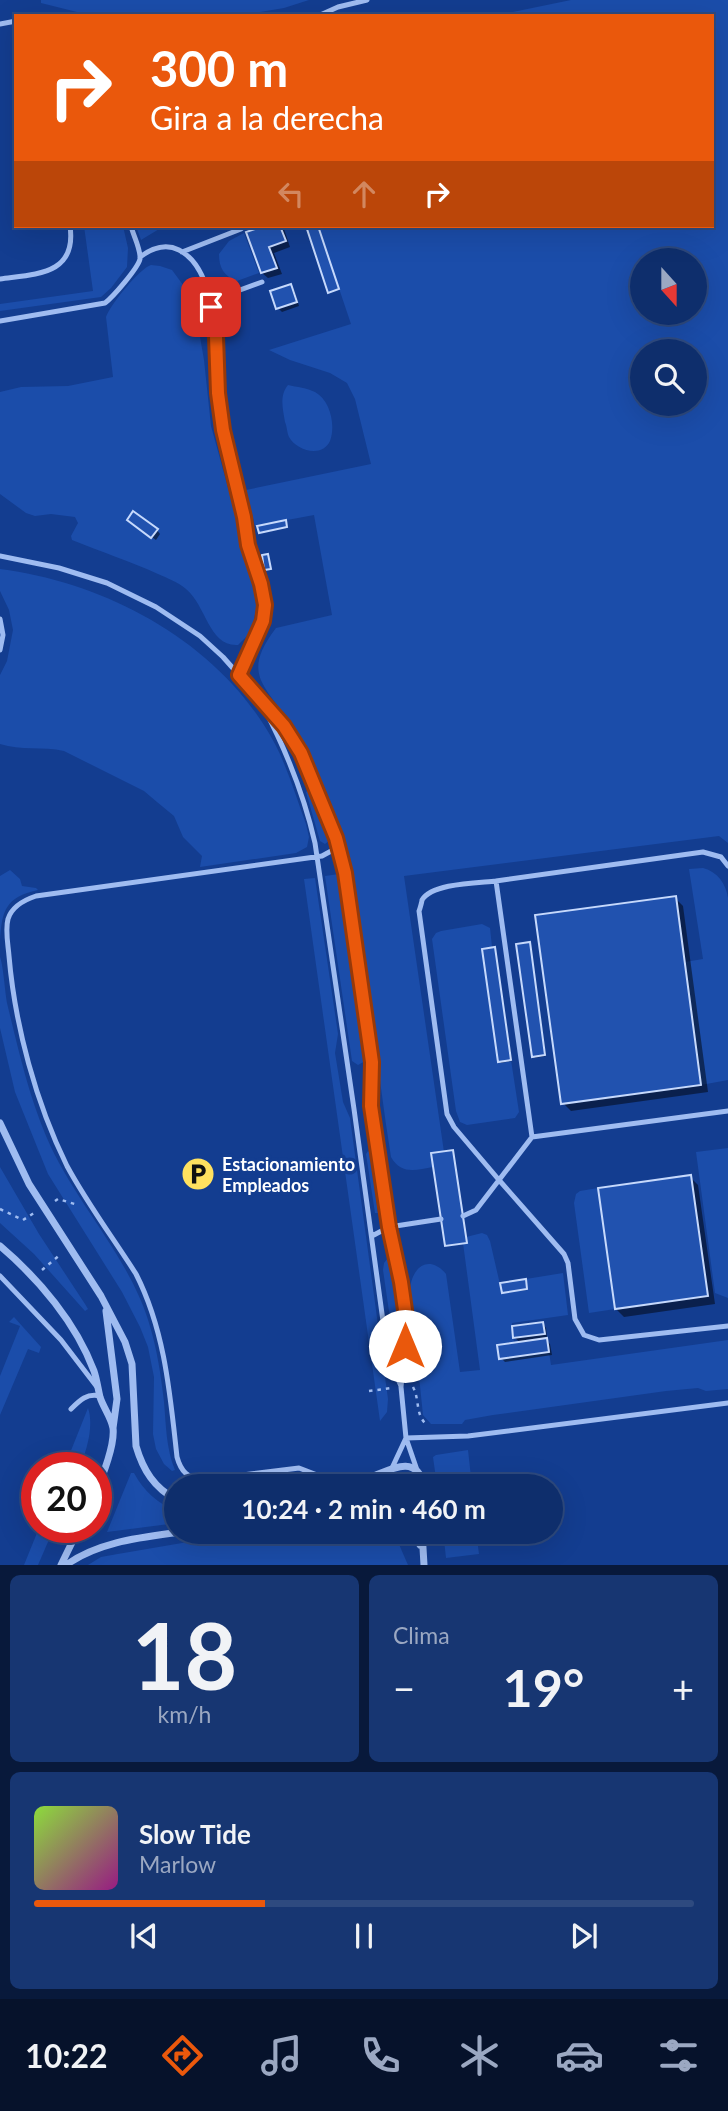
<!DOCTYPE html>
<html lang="es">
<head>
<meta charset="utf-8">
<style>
  body { margin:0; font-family:Lato,sans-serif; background:#173672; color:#f1f3f6; height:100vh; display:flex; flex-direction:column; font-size:26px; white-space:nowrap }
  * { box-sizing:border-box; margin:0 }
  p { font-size:23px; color:#9ba8c2 }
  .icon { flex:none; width:38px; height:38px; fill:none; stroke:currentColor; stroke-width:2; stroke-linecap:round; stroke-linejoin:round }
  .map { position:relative; height:1565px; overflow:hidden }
  .side { display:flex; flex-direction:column; gap:10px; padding:10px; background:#08193b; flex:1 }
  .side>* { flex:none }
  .hud { position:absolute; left:14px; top:14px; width:700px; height:214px; border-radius:0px; box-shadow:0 7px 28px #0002,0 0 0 2px #2e4a7f; background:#ea580c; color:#fff; overflow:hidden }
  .needle { width:46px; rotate:159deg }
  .tools { position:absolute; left:630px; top:248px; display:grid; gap:14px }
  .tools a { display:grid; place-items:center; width:77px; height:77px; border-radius:50%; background:#0e2e6c; box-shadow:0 7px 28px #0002,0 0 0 2px #2e4a7f; font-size:35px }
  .speed { position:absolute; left:21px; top:1452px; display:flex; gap:14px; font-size:35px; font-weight:700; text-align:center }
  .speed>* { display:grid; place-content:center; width:91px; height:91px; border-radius:50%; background:#0e2e6c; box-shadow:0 7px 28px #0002,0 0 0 2px #2e4a7f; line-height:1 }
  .speed .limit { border:10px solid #d22; background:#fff; color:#111 }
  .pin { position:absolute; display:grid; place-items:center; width:60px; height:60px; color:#fff; margin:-30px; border-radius:14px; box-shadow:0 4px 10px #0006 }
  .me { position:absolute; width:77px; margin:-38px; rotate:0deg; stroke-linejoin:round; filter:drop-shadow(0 0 5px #0008) }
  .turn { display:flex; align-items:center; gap:24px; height:147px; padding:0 21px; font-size:32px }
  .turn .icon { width:91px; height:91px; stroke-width:2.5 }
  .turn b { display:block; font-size:49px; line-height:60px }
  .lanes { display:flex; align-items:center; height:66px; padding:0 21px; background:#0003; justify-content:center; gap:35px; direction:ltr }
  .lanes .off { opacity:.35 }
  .big { font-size:52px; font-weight:700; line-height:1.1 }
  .side .card { flex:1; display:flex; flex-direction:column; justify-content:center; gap:10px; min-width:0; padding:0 24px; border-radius:10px; background:#173672 }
  .side .dial { align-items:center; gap:0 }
  .dial b { font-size:91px; line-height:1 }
  .song { display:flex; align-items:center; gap:21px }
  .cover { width:84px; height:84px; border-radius:10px; background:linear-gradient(135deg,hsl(90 70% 55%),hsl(310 70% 35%)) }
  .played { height:7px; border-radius:4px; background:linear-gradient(90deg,#ea580c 35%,#2e4a7f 35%) }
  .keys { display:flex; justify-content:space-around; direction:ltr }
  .heat { display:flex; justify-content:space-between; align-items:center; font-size:38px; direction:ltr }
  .side .tiles { flex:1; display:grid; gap:10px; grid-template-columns:1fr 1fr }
  .card:last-child { grid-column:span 2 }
  .trip { position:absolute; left:164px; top:1474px; width:399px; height:70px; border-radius:35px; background:#0e2e6c; box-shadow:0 7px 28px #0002,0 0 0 2px #2e4a7f; font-weight:700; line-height:70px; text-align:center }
  .dock { display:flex; height:112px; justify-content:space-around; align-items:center; background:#06122b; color:#9ba8c2 }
  .dock .icon { width:49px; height:49px }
  .dock .on { color:#ea580c }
  .dock b { font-size:32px; color:#f1f3f6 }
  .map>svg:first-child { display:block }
</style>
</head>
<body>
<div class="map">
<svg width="728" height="1565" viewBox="0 0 728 1565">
  <rect width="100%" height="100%" fill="#133d90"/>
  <path fill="#1b4daa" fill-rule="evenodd" d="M41 0H309L284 8 235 16H93L41 3Z
    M571 0H728V843L719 836 404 876 444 1152 431 1153 433 1167C416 1170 401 1175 391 1157 380 1089 373 1019 363 951 358 911 354 869 341 831 329 793 311 758 291 725 266 685 240 675 276 628L332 615 314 515 255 526 246 490 371 464 355 399 347 383 330 373 290 360 269 350 351 324 318 226H712V16H493ZM642 261H695V313H642ZM642 352H695V404H642Z
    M84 226H123L128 248 127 267 111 288 101 297 0 311V304L93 291Z
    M136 226H164L141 240Z
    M244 233 259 273 237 281C224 276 219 268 219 254L229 241Z
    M151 265 160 266 172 270 189 293 195 308 204 360 211 426 235 513 242 552 256 596 257 605 253 624 248 635 238 645C209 647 206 605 186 589 178 582 167 578 158 574 130 561 101 552 72 540L71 536 78 523 75 517 51 514 35 516 26 513 0 494V392L21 387 68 386 113 377 106 317C110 305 140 268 151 265Z
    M288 385C297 387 307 388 315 392 330 400 336 425 330 441 322 458 297 451 289 437 287 433 287 426 285 422 283 409 279 396 288 385Z
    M0 569C109 583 222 644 275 744 288 769 296 797 306 824L309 837 307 847 296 853 200 867 202 856 183 837 174 816 157 802 144 791 64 751C43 746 21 751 0 744V675L7 661 13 630 9 610 0 591Z
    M309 789 312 791 330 840 325 844 320 841 306 792Z
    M703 868C718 872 726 884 728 898V1080L701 1085 685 962 703 959 689 869Z
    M10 870 20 879 22 886 36 888 38 890C5 897 2 911 0 941V876Z
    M339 874 365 1061 358 1065 352 1061 325 876Z
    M315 878 338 1034 335 1053 343 1102 350 1118 388 1399 387 1412 380 1421 304 879Z
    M482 924 490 928 492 947 482 949 498 1062 511 1060 519 1112 515 1118 467 1125 460 1122 456 1111 432 939 436 933 441 931Z
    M0 957C3 964 5 991 7 1003 18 1048 28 1093 46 1136 74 1202 129 1256 149 1323 157 1349 161 1375 164 1402 166 1424 166 1449 175 1470L172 1471 164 1464 156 1449 153 1434 154 1377 148 1347 140 1327 122 1292 48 1174 15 1092 0 1028Z
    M728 1148V1298L715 1293 696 1152Z
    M368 1151 370 1153 378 1213H375L366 1154Z
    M0 1167 39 1234 85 1304 88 1309 85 1311 34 1254 0 1223Z
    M598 1188 615 1309 589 1313 574 1203 576 1194 580 1191Z
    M482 1233 487 1235 490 1241 502 1293 527 1289 526 1279 563 1273 568 1315 512 1323 514 1343 498 1345 499 1359 549 1352 551 1365 728 1340V1389L706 1391 698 1388 666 1391 493 1415 465 1420 462 1424H431L423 1415 410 1289C412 1267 429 1254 446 1274L460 1372 480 1370 463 1243 466 1237Z
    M388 1258C398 1278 409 1327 396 1346H394L383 1270 384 1263Z
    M14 1317 41 1347 39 1353 28 1349 0 1415V1376L20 1326 9 1322Z
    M88 1408C94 1425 87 1451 79 1468H64Z
    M468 1450 472 1486H437L433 1457 436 1455Z
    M131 1473H134C144 1492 158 1503 177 1512V1523L107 1532Z
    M39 1528H54L38 1565H24Z
    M252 1531H389L398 1542 408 1565H88L101 1557 112 1555Z
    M443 1531H476L479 1554 446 1558Z"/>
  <path fill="#0007" d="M269 226H281L284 229 290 247 274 253 282 274 268 278 262 273 248 233Z
    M290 286 294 290 299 306 282 312 278 308Z
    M132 523 157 530 160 534 156 540Z
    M675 898 683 906 708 1092 571 1111 563 1103Z
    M530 946 546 1056 535 1058 534 1056Z
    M495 949 512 1061 501 1063 500 1061Z
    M453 1152 467 1243 448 1246 446 1245Z
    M690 1177 698 1185 715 1304 624 1317 616 1309Z
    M525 1281 528 1290 503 1292Z
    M543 1324 546 1328 547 1337 544 1338 550 1344 552 1355 505 1362 501 1358 521 1343 515 1338Z"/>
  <path fill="#2152af" stroke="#c6d9fc" stroke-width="2" d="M264 226H280L286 241 269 247 277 268 261 273 246 232Z
    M306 226H318L339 289 328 293Z
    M291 284 297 302 276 309 270 291Z
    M133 511 158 529 151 538 127 520Z
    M286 520 287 527 259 533 257 526Z
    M268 554 271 569 264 570 262 555Z
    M676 896 701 1085 561 1104 535 915Z
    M530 942 545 1055 532 1057 516 944Z
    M495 947 511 1060 498 1062 482 949Z
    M453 1150 467 1243 445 1246 431 1153Z
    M691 1175 708 1296 615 1309 598 1188Z
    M526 1279 527 1289 502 1293 500 1283Z
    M543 1322 545 1334 513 1338 512 1326Z
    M547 1338 549 1352 499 1359 497 1345Z"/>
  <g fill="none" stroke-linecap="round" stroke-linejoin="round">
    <path stroke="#9fbcf1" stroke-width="2.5" stroke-dasharray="3.5 5" stroke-linecap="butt" d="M55 1201 58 1199 78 1205
      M0 1209 23 1220 34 1213
      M42 1270 61 1254
      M413 1387C420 1400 415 1415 427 1425
      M369 1391 392 1388"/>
    <path stroke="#9fbcf1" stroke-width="5" d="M318 16 338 7 367 0
      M0 24 16 21
      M182 252 241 229
      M140 257C152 248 165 243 179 250 226 273 215 386 223 430 228 453 235 475 240 497 244 513 245 529 248 544 253 565 264 584 264 606 265 631 248 653 239 675
      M0 279C36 274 77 275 70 226
      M210 301 262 282
      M0 321 105 303C113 297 138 268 140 259 141 249 133 235 131 226
      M0 556 59 568 107 583 156 607 200 636 223 657 284 726 307 767 336 838 345 873 372 1062 371 1106 389 1227 401 1282 405 1310V1346L401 1387 406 1438 468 1436 728 1403
      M0 619 3 635 0 650
      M263 706C286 750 304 795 315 843L354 1109 386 1343 389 1358 401 1386
      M336 841 333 850 322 856 36 896C24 900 12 906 8 919 5 930 8 944 9 956 15 1026 36 1103 67 1166 87 1203 113 1238 136 1274 165 1331 170 1394 177 1457 181 1472 188 1478 203 1480L299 1468 338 1483
      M728 866 721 857 703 852 496 881 532 1137 499 1180 564 1254 568 1263 575 1319 584 1335 599 1340 728 1326
      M532 1137 728 1111
      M463 1216 476 1210 499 1180 454 1127 447 1114 419 911C420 909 422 901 422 900 432 883 478 883 496 881
      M372 1236 389 1227 441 1219
      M0 1276 61 1340 97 1387
      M71 1409C80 1400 87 1393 100 1396
      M392 1468 406 1438 417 1470"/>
    <path stroke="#9fbcf1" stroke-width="7" d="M0 1123 29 1184 101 1296 125 1342 132 1364 136 1446C143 1470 154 1488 177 1500
      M0 1246C39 1279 76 1323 94 1371 97 1380 98 1389 100 1397 103 1407 111 1417 113 1428 115 1444 103 1476 96 1490
      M106 1311 117 1399 113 1428
      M328 1486C340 1484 352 1483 363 1480 384 1474 416 1449 424 1486
      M378 1486 381 1477 385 1472
      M412 1531 420 1545
      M422 1531 424 1565
      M61 1565 79 1528
      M66 1565C101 1540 147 1537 188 1531"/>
  </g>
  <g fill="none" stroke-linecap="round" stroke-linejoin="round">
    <defs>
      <path id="route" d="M211 307 216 336 218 393 223 430 244 517 248 545 261 584 265 605 263 621 239 675 284 726 301 753 336 838 345 873 372 1062 371 1106 389 1227 401 1282 405 1310V1346"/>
    </defs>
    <use href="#route" stroke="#983908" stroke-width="18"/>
    <use href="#route" stroke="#ea580c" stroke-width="12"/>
  </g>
  <defs>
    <symbol id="parking-disc" viewBox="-11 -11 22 22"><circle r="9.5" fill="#ffe15f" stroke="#133d90"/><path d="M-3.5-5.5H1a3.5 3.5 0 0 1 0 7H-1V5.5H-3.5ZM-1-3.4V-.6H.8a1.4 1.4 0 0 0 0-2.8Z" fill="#111"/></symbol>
  </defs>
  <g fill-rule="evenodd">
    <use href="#parking-disc" x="179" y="1155" width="38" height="38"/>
  </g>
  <g text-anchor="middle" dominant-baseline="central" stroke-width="7" stroke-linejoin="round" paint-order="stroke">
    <g font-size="18" font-weight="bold" fill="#fff" stroke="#133d90" text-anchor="start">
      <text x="222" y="1164">Estacionamiento<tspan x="222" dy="21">Empleados</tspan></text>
    </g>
  </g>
</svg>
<div class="tools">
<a><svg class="needle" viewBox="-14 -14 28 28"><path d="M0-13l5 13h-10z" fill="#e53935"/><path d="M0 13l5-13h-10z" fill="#9ba8c2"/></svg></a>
<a><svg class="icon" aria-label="search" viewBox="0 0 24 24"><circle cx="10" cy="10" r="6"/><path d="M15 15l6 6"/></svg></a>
</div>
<div class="speed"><div class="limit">20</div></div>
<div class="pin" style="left:211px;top:307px;background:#d93025"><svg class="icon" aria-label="arrive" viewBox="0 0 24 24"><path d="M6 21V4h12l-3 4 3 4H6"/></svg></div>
<svg class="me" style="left:405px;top:1346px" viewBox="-20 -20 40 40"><circle r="19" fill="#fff"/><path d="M0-13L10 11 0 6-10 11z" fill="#ea580c"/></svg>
<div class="trip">10:24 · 2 min · 460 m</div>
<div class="hud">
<div class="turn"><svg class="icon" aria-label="right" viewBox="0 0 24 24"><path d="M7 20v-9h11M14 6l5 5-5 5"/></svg><div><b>300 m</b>Gira a la derecha</div></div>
<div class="lanes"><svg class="icon off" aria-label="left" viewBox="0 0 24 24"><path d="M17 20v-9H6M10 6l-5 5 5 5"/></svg><svg class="icon off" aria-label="ahead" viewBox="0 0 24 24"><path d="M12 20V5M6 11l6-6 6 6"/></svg><svg class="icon" aria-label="right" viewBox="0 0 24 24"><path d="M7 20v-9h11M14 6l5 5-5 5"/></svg></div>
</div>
</div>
<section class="side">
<div class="tiles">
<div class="card dial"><b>18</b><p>km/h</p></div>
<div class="card"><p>Clima</p>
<div class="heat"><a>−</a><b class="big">19°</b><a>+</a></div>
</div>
<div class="card">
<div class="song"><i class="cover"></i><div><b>Slow Tide</b><p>Marlow</p></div></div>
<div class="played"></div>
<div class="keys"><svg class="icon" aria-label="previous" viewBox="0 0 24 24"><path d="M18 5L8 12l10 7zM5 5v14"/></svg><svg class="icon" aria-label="pause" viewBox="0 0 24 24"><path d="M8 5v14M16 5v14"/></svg><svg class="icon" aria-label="next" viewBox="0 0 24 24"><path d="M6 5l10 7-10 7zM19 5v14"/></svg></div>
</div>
</div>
</section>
<nav class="dock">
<b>10:22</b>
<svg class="icon on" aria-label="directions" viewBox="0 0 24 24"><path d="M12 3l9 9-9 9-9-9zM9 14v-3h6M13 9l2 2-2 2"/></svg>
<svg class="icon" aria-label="music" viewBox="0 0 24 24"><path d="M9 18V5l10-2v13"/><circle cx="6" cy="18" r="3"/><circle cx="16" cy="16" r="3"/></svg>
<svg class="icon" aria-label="phone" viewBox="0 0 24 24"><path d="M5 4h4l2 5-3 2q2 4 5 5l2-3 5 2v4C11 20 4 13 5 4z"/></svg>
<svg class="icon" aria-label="climate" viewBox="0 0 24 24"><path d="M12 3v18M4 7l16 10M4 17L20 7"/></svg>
<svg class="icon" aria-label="car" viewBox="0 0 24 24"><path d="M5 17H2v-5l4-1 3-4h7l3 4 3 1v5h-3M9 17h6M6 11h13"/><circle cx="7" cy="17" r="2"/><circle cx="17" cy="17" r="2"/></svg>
<svg class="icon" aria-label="filters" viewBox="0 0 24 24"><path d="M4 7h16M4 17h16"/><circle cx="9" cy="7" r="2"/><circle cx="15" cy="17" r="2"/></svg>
</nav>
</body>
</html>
